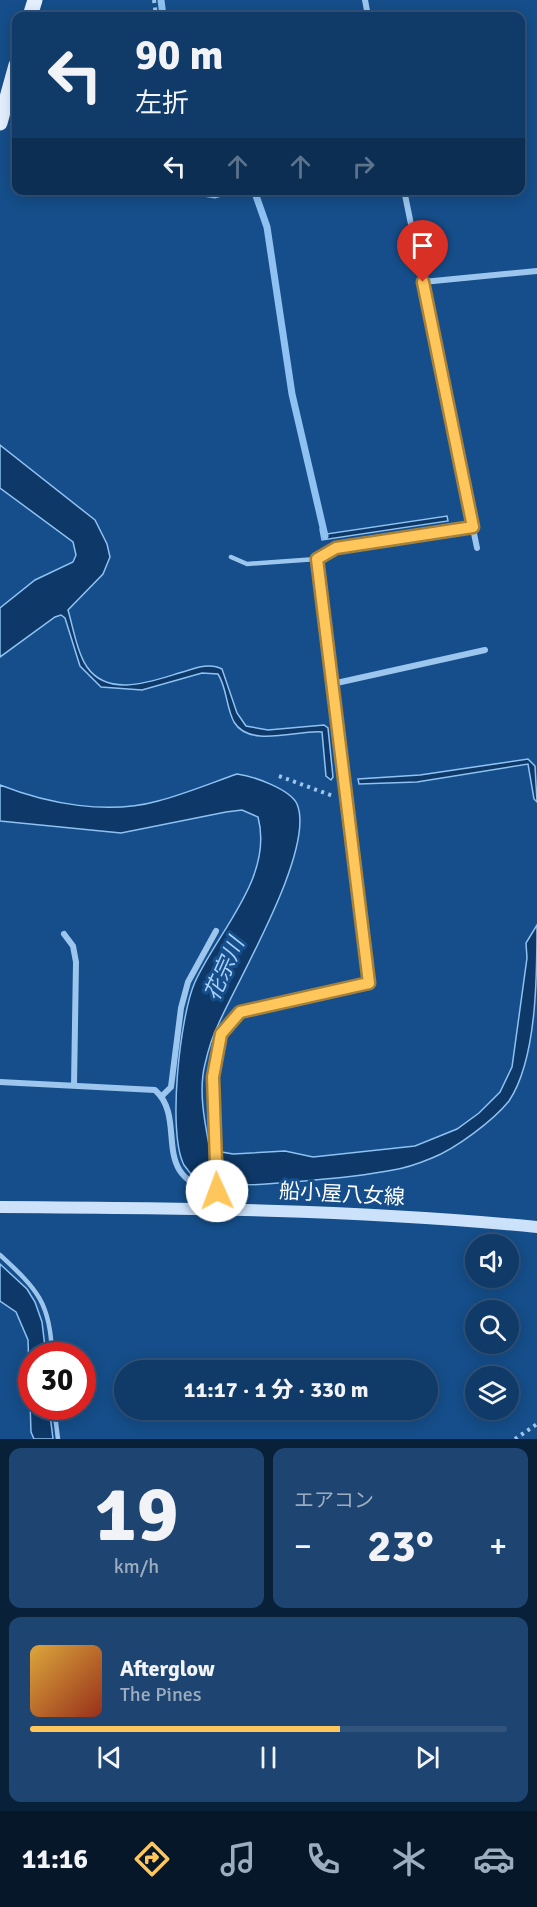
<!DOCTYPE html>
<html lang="ja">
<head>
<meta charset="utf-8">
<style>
  body { margin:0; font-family:Signika,"Noto Sans JP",sans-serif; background:#1e4571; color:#f1f3f6; height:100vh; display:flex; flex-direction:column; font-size:22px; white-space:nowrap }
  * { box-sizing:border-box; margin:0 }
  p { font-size:20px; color:#9cadc0 }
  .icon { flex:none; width:33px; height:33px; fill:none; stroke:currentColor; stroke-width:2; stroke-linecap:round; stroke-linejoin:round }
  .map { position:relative; height:1439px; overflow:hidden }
  .panel { display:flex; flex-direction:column; gap:9px; padding:9px; background:#092039; flex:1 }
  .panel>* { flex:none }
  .top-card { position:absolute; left:12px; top:12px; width:513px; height:183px; border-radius:12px; box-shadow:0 3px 15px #0003,0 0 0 2px #30547c; background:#103a68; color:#f1f3f6; overflow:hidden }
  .buttons { position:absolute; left:465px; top:1234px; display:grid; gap:12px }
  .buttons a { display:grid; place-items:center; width:54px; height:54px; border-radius:50%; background:#103a68; box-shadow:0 3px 15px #0003,0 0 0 2px #30547c; font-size:30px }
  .speed { position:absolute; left:18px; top:1342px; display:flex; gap:12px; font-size:30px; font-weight:700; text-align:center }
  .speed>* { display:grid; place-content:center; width:78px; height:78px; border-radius:50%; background:#103a68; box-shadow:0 3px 15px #0003,0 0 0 2px #30547c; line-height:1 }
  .speed .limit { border:9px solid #d22; background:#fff; color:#111 }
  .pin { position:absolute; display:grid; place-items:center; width:51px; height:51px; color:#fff; margin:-62px -26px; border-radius:50% 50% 50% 0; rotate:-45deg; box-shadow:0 0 6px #0007 }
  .pin .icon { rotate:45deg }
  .me { position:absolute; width:66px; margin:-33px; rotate:358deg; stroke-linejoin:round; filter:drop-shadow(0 0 4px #0008) }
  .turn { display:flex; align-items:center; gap:21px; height:126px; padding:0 24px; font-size:27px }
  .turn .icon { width:78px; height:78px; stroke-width:2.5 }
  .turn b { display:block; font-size:42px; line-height:51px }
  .lanes { display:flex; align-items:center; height:57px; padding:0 24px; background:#0003; justify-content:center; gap:30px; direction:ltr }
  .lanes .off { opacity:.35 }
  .big { font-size:45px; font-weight:800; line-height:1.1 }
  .panel .widget { flex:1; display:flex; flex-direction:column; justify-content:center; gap:9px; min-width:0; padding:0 21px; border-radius:12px; background:#1e4571 }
  .panel .dial { align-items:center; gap:0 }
  .dial b { font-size:78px; line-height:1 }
  .song { display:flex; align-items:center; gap:18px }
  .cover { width:72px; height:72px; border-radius:9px; background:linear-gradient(135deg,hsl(40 70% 55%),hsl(10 70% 35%)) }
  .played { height:6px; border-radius:3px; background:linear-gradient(90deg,#ffc75b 65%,#30547c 65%) }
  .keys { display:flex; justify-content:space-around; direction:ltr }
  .heat { display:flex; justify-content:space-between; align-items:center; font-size:33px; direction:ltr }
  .panel .tiles { flex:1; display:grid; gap:9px; grid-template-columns:1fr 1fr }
  .widget:last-child { grid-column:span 2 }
  .trip { position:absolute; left:114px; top:1360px; width:324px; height:60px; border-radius:30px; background:#103a68; box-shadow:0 3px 15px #0003,0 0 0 2px #30547c; font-weight:800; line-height:60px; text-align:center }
  .tabs { display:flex; height:96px; justify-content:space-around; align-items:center; background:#06172a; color:#9cadc0 }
  .tabs .icon { width:42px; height:42px }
  .tabs .current { color:#ffc75b }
  .tabs b { font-size:27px; color:#f1f3f6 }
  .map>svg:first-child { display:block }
</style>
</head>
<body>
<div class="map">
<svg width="537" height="1439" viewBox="0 0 537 1439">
  <rect width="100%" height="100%" fill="#154e8a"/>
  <path fill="#0d3867" stroke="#8fc2f2" stroke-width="1.5" d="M0 445 95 520 107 544 110 557 103 574 68 610C73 627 77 652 87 667 110 700 157 679 186 671 198 667 211 663 222 669L237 713 246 726 268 730 324 725 328 728 333 777 331 780 326 776 322 732C300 729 250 749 234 722 226 707 227 688 218 674L202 673 142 690 101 687 80 666 65 618 61 615 55 617 0 657V608L35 580 73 562 76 555 73 542 0 488Z
    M447 516 448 521 322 540 320 529 325 528 327 534Z
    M528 759 535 766 537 802 534 799 528 764 417 782 359 784 358 779 420 775Z
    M237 774C253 776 290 789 297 804 316 849 238 979 218 1025 212 1037 208 1051 205 1064 198 1091 205 1124 210 1150L233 1154 285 1151 313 1157 415 1146 457 1129 479 1113 500 1092 512 1067 527 958 526 943 537 925C537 976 537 1059 509 1101 493 1121 455 1149 432 1158 420 1163 406 1168 393 1170 363 1176 221 1192 199 1182 195 1180 187 1169 184 1165 167 1133 180 1015 195 982 218 931 274 877 258 817L242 810 226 812 121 833 0 821V785C48 804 108 815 158 801 185 794 211 783 237 774Z
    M0 1264 27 1289 35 1302 42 1322 46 1356H32V1407H49L53 1439H34L31 1432 28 1340 16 1312 0 1301Z"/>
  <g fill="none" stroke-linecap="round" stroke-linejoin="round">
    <path stroke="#8fc2f2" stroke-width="7" d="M161 0 163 16
      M202 190 203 193 215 195 232 190
      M254 190 267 227 292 394 325 536"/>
    <path stroke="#9dc6ef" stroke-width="4" stroke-dasharray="3 4.5" stroke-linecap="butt" d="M154 0 156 16
      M279 776 333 796
      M515 1439 537 1424"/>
    <path stroke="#9dc6ef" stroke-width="4.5" d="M231 557 247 564 317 559
      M0 1255C37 1289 51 1303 52 1356
      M54 1407 58 1439"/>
    <path stroke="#9dc6ef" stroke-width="6" d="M365 0 368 16
      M404 190 477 548
      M423 282 537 271
      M332 684 485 650
      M64 934 73 946 76 962 74 1086
      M0 1082 155 1090C189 1120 147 1179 217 1191
      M162 1096 171 1087 181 1008 188 982 216 931
      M218 1208 213 1077 221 1034 240 1012 369 983 317 559 335 548 473 527"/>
    <path stroke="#cbe2fa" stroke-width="12" d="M0 1207C179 1208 359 1209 537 1227"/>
    <path stroke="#e5f0ff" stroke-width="15" d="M30 16 35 0
      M0 123 16 65"/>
  </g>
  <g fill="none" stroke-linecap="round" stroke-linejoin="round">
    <defs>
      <path id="route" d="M217 1191 213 1077 221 1034 240 1012 369 983 317 559 336 548 473 527 423 282"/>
    </defs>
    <use href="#route" stroke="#a6813b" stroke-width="15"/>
    <use href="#route" stroke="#ffc75b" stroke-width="10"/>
  </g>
  <g text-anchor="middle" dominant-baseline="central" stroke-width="6" stroke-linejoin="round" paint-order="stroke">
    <g font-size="21" fill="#fff" stroke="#154e8a">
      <text transform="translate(342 1194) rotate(3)">船小屋八女線</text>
    </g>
    <g font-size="22" font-style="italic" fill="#a9d0f6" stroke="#154e8a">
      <text transform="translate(224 969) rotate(-66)">花宗川</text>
    </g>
  </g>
</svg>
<div class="buttons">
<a><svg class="icon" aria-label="sound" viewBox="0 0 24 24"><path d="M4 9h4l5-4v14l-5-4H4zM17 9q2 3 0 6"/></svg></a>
<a><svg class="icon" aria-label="search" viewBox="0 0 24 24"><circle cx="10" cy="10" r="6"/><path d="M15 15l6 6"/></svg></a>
<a><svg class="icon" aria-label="layers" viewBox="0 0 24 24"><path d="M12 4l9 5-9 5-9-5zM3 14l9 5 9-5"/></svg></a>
</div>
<div class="speed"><div class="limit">30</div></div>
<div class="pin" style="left:423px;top:282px;background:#d93025"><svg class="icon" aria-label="arrive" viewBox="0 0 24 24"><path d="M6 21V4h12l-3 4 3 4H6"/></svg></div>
<svg class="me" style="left:217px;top:1191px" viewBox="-20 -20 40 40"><circle r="19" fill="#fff"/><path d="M0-13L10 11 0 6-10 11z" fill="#ffc75b"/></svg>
<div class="trip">11:17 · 1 分 · 330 m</div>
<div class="top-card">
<div class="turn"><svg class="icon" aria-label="left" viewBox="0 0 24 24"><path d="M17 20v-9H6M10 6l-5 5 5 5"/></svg><div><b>90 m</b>左折</div></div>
<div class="lanes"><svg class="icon" aria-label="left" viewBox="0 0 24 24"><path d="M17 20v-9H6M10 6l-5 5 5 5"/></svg><svg class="icon off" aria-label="ahead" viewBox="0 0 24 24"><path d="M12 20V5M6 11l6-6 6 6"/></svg><svg class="icon off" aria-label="ahead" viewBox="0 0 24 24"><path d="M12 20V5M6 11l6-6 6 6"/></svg><svg class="icon off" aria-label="right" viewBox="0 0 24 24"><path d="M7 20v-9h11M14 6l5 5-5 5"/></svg></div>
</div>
</div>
<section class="panel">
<div class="tiles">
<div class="widget dial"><b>19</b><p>km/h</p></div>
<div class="widget"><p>エアコン</p>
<div class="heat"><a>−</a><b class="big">23°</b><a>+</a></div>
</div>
<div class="widget">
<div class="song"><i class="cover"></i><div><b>Afterglow</b><p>The Pines</p></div></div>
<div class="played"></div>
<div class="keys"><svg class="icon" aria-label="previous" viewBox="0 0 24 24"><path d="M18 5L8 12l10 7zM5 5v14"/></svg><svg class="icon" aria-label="pause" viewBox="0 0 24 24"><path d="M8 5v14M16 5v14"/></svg><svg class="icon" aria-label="next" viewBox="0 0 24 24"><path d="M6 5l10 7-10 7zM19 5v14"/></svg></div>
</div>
</div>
</section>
<nav class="tabs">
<b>11:16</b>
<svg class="icon current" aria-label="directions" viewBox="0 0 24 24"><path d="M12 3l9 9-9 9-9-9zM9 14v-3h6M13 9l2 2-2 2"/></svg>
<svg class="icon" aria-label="music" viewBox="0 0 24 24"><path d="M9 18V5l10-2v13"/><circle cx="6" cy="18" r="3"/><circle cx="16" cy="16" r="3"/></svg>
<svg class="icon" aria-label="phone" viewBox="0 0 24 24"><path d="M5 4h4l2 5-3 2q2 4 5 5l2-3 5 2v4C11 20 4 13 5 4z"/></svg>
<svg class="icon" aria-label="climate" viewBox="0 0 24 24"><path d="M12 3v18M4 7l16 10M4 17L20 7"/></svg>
<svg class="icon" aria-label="car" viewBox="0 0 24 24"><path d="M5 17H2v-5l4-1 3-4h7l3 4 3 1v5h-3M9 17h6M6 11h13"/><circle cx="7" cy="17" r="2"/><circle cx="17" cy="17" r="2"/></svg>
</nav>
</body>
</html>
